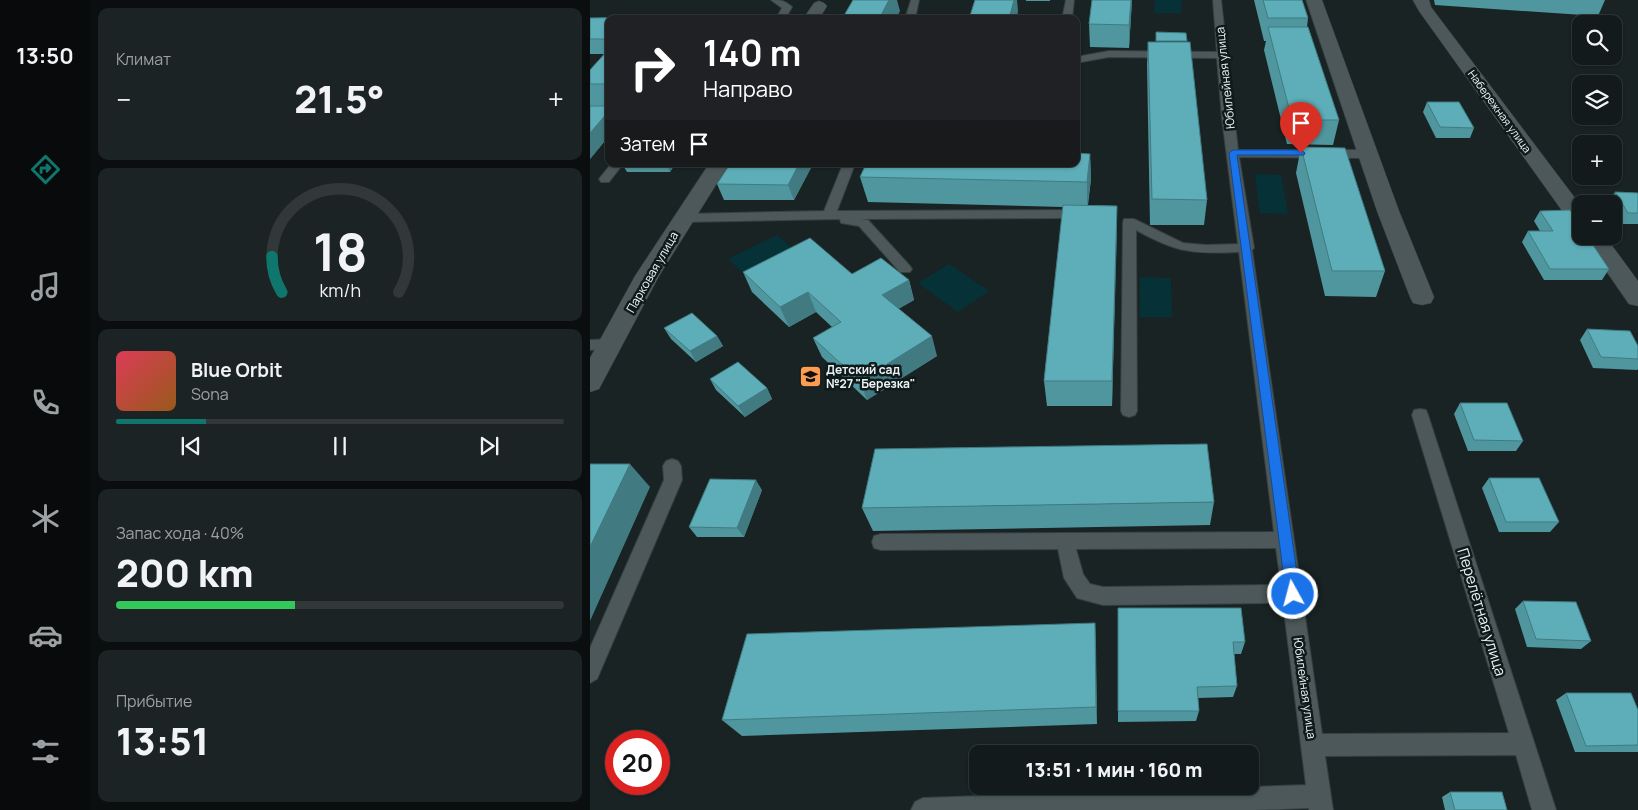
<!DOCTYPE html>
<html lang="ru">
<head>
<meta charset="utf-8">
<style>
  body { margin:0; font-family:Manrope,sans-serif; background:#1c2324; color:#f1f3f6; height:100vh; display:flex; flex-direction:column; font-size:19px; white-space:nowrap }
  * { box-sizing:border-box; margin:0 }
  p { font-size:16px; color:#9da1a3 }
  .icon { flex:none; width:28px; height:28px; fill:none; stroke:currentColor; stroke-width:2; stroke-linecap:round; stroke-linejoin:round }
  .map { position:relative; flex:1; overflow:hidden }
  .drawer { display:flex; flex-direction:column; gap:8px; padding:8px; background:#0a0e0f; width:500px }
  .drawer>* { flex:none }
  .top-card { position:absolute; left:15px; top:15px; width:475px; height:152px; border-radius:10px; box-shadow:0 1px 4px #0004,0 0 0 1px #32383a; background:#202124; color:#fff; overflow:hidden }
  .tools { position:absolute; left:982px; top:15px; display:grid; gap:10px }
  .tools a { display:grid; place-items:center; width:50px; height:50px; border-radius:10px; background:#131a1b; box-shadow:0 1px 4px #0004,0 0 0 1px #32383a; font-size:25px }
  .speed { position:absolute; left:15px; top:730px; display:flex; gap:10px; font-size:25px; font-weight:700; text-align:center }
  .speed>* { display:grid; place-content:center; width:65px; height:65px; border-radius:50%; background:#131a1b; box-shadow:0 1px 4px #0004,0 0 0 1px #32383a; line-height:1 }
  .speed .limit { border:8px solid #d22; background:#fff; color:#111 }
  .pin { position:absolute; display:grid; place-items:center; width:42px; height:42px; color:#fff; margin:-51px -21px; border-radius:50% 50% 50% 0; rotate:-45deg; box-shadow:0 0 5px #0007 }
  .pin .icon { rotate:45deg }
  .me { position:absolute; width:55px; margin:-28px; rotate:353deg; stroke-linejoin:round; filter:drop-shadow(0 0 4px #0008) }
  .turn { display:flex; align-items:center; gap:18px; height:105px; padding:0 15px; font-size:22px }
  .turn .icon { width:65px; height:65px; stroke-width:2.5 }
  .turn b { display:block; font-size:35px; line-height:42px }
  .then { display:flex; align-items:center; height:48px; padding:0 15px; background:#0003; gap:10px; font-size:19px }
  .big { font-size:38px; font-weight:800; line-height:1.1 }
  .drawer .card { flex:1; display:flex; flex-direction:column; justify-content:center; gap:8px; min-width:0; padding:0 18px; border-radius:10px; background:#1c2324 }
  .drawer .dial { align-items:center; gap:0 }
  .dial svg { height:130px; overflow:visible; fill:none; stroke:#32383a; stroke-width:7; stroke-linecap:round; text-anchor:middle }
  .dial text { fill:#f1f3f6; stroke:none }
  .song { display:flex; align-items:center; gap:15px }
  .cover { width:60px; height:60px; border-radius:8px; background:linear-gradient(135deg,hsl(350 70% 55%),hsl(30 70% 35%)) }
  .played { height:5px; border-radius:2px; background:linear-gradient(90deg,#0f766e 20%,#32383a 20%) }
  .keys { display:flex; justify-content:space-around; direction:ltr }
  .heat { display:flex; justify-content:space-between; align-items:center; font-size:28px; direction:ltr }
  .charge { height:8px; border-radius:4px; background:linear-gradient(90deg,#34c759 40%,#32383a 0) }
  .trip { position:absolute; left:379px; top:745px; width:290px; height:50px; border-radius:10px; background:#131a1b; box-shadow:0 1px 4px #0004,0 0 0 1px #32383a; font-weight:800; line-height:50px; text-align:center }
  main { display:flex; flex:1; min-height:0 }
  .tab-bar { display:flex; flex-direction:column; width:90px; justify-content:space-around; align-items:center; background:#080a0b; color:#9da1a3 }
  .tab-bar .icon { width:35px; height:35px }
  .tab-bar .selected { color:#0f766e }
  .tab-bar b { font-size:22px; color:#f1f3f6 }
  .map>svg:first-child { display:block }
</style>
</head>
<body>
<main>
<nav class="tab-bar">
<b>13:50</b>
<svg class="icon selected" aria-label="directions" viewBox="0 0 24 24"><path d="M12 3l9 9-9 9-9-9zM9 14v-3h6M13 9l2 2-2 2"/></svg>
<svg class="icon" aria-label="music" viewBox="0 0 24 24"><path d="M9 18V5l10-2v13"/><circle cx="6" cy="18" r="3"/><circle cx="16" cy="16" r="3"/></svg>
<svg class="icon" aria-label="phone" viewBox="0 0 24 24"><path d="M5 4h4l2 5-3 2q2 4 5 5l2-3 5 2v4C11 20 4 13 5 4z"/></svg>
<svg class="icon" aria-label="climate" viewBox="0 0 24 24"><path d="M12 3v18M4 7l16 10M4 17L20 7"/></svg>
<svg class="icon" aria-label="car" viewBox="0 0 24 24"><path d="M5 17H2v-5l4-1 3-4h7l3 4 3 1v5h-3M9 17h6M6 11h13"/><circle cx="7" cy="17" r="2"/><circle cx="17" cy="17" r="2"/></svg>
<svg class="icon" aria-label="filters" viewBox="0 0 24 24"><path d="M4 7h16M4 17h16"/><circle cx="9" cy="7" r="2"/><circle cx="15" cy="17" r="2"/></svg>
</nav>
<section class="drawer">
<div class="card"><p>Климат</p>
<div class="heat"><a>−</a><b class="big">21.5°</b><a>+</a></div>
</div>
<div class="card dial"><svg viewBox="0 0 100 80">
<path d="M14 69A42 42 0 1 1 86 69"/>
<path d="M14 69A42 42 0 0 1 8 47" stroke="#0f766e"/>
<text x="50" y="56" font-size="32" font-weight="700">18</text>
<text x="50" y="72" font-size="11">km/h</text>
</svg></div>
<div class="card">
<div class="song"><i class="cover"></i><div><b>Blue Orbit</b><p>Sona</p></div></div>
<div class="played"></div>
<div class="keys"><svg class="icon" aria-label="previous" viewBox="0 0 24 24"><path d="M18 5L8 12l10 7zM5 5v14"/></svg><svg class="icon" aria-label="pause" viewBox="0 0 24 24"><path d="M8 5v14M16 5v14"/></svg><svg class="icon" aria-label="next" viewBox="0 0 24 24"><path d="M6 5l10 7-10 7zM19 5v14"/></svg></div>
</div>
<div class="card"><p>Запас хода · 40%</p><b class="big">200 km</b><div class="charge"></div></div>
<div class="card"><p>Прибытие</p><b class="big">13:51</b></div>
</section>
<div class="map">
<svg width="1048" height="810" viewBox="0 0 1048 810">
  <rect width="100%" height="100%" fill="#192324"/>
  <path fill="#063237" d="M565 0H592L591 13H564Z
    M665 174 691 175 698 214 670 213Z
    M187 235 202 248 153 273 138 259Z
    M359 264 399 291 368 312 328 283Z
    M550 277 581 278 582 317H550Z"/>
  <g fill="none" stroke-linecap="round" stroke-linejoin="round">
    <defs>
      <path id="lane" d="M181 0C189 0 195 0 202 7L195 19H186L192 8Z
        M321 0H329L325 19H315Z
        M476 0H484L482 19H472Z
        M623 0H631L648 150H779L785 154 779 158 649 157 664 248 662 250 732 734 919 733 822 415 824 410 830 409 836 410 838 415 966 810H942L926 755 735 756 743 810H719V808L665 810H321L325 802 333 798 716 785 693 603 513 605 487 598 474 578 468 549 291 550 284 548 282 542 284 536 291 534 684 532 649 252C602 254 588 253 546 230L547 411 545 415 539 417 533 415 531 411 533 222 534 219H544L593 243 616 245 648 244 632 118 627 58 519 57 486 63V57L519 51 627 52ZM686 548 691 585 513 587 500 584 493 574 486 549Z
        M21 164H33L19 182H11L9 179Z
        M253 164H265L247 211 495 210 501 214 495 218 271 219 278 220 320 266 322 269 320 272H310L269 226 251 223 250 219 94 222 88 218 94 214 234 211Z
        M22 339 27 340 30 344 27 348 0 350V340Z
        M82 459 88 461 91 466 92 480 7 679 0 683V648L74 480 73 466 76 461Z"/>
      <path id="street" d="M716 0H732L809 211 844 297 841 303 832 305 823 303 820 297 787 211Z
        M823 0H839L841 7 991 206V228L983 226 829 11Z
        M229 1 234 3 237 6 229 19H213L224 3Z
        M119 164H139L69 276 9 389 0 392V358L45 276Z
        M992 236H1015L1048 281V306L1039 304Z"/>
    </defs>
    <use href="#lane" stroke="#373f41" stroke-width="2"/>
    <use href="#street" stroke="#373f41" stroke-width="1"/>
    <use href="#lane" fill="#4c5859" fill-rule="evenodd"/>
    <use href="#street" fill="#4c5859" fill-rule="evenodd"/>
  </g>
  <path fill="#50969e" d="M436 0H460V1H436Z
    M502 0H542L539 48 500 47 499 24Z
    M664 0H712L718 18 717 27 749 120 743 145 697 144 674 50 676 41H674Z
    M844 0H1015L1008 16 845 5Z
    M72 17 73 19H19V136L0 159V70L14 54H0V18Z
    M558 42H597L617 200 614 225H560L557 65Z
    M837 102 884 128 880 138H846L833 112Z
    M711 147 795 271 786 297 735 296 706 173Z
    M500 154 501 179 498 205 527 206 522 406H457L454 381 473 207 278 202 270 177Z
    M32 164H85L80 172H37Z
    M140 164H223L204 200H134L127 184Z
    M1025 192 1048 193V224H1031L1024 212V204H1019L1018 203Z
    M950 211 1019 269 1012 280H954L932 242 938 231H950L944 221Z
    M153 272 319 280 324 300 308 309 347 356 277 400 232 357 223 338 242 327 226 312 199 327 162 292Z
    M74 328 127 336 133 346 106 362 81 339Z
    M997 329 1048 346V369L1047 370 1003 368 990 340Z
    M120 379 177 388 182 399 155 417 126 390Z
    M870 403 933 441 926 451H878L864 414Z
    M899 478 969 522 960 532H909L892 488Z
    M172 490 154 537H107L99 527Z
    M624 502 620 525 283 531 272 508Z
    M933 601 1001 641 991 649 937 647 925 609Z
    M528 608 655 642 651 654H644L647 686 643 697 608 698 609 711 606 721 528 722Z
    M505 623 507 724 152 736 132 720Z
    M976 693 1048 710V752H985L966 700Z
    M860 792 917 810H855L852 797Z"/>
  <path fill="#417a81" d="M299 0H307L310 11 306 19H289Z
    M424 0H427L428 11 427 19H419Z
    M541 0H542L539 48V25Z
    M19 111V136L0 159V133Z
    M500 154 501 179 497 208V182Z
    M76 164H85L80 172Z
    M209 164H223L204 200 198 185Z
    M527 206V231L522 406V381Z
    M319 280 324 300 298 315 292 295Z
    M218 292 226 312 199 327 190 307Z
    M127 336 133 346 106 362 100 351Z
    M342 336 347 356 277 400 270 381Z
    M177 388 182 399 155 417 148 406Z
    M40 464 60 487 0 621V547Z
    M166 480 172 490 154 537 147 528Z
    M505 623 506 643 507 724 506 707Z"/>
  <path fill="#5daeb8" stroke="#417a81" d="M263 0H299L289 19H252Z
    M385 0H424L419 19H379Z
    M502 0H541L539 25 499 24Z
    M673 0H712L718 18H678Z
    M72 17 70 19H19V39H0V18Z
    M678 27H718L749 120H702Z
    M566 32 596 33 597 41H566Z
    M558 42H600L617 200 562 199Z
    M19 49V84H0V70Z
    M837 102H869L884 128 850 127Z
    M0 106H19V111L0 133Z
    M711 147 755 148 795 271H742Z
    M486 153 500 154 497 182 270 177 276 164H486Z
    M140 164H209L198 185 127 184Z
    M1025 192 1048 193V213H1038Z
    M473 205 527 206 522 381H454Z
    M980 210 991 227V236H997L1019 269H960L938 231H963L950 211Z
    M220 238 262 274 291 258 319 280 292 295 342 336 270 381 223 338 251 322 218 292 190 307 153 272Z
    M102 313 127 336 100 351 74 328Z
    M997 329 1040 331 1048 346V359L1011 357Z
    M148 362 177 388 148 406 120 379Z
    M870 403H917L933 441 884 440Z
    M617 444 624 502 272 508 285 449Z
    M0 464H40L0 547Z
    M899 478H949L969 522H916Z
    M120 479 166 480 147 528 99 527Z
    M933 601 986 602 1001 641 946 639Z
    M528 608H651L655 642H643L647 686 607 687 609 711H528Z
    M505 623 506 707 132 720 157 634Z
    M976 693H1041L1048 710V745L996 746Z
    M860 792H912L917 810H865Z"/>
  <path fill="#1a73e8" stroke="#114b97" d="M711 150 715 153 714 155H647L710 594 708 599 703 600 698 599 696 594 639 153 643 150Z"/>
  <defs>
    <symbol id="school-square" viewBox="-11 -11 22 22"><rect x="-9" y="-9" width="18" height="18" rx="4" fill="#fd9d54" stroke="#101a1b"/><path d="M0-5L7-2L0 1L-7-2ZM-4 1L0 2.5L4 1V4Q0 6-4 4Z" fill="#111"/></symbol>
  </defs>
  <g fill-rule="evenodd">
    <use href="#school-square" x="208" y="364" width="25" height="25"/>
  </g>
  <g text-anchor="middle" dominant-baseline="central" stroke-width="5" stroke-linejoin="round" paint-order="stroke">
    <g font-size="11" fill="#ecf3f4" stroke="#101a1b">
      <text transform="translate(910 111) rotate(54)">Набережная улица</text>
    </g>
    <g font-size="12" fill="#ecf3f4" stroke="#101a1b">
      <text transform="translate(635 78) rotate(-96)">Юбилейная улица</text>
      <text transform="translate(62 272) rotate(-60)">Парковая улица</text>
      <text transform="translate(715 688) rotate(82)">Юбилейная улица</text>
    </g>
    <g font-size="12" font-weight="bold" fill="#ecf3f4" stroke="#101a1b" text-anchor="start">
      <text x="236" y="369">Детский сад<tspan x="236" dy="14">№27 "Березка"</tspan></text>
    </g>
    <g font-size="15" fill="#ecf3f4" stroke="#101a1b">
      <text transform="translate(892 612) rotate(73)">Перелётная улица</text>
    </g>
  </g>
</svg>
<div class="tools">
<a><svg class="icon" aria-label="search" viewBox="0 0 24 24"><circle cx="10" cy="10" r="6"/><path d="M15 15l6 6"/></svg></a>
<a><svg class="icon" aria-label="layers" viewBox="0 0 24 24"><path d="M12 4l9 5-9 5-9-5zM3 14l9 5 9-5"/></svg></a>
<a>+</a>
<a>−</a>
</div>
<div class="speed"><div class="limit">20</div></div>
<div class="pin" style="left:711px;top:153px;background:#d93025"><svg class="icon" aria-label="arrive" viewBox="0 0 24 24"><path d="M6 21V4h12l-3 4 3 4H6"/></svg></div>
<svg class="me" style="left:703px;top:594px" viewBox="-20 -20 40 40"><circle r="17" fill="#1a73e8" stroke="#fff" stroke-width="3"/><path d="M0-11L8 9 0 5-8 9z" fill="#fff"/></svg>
<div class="trip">13:51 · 1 мин · 160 m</div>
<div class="top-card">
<div class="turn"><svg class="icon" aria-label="right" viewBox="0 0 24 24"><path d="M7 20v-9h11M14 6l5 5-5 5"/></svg><div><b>140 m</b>Направо</div></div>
<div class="then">Затем<svg class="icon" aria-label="arrive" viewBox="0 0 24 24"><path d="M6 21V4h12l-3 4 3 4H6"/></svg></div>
</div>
</div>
</main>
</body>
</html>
